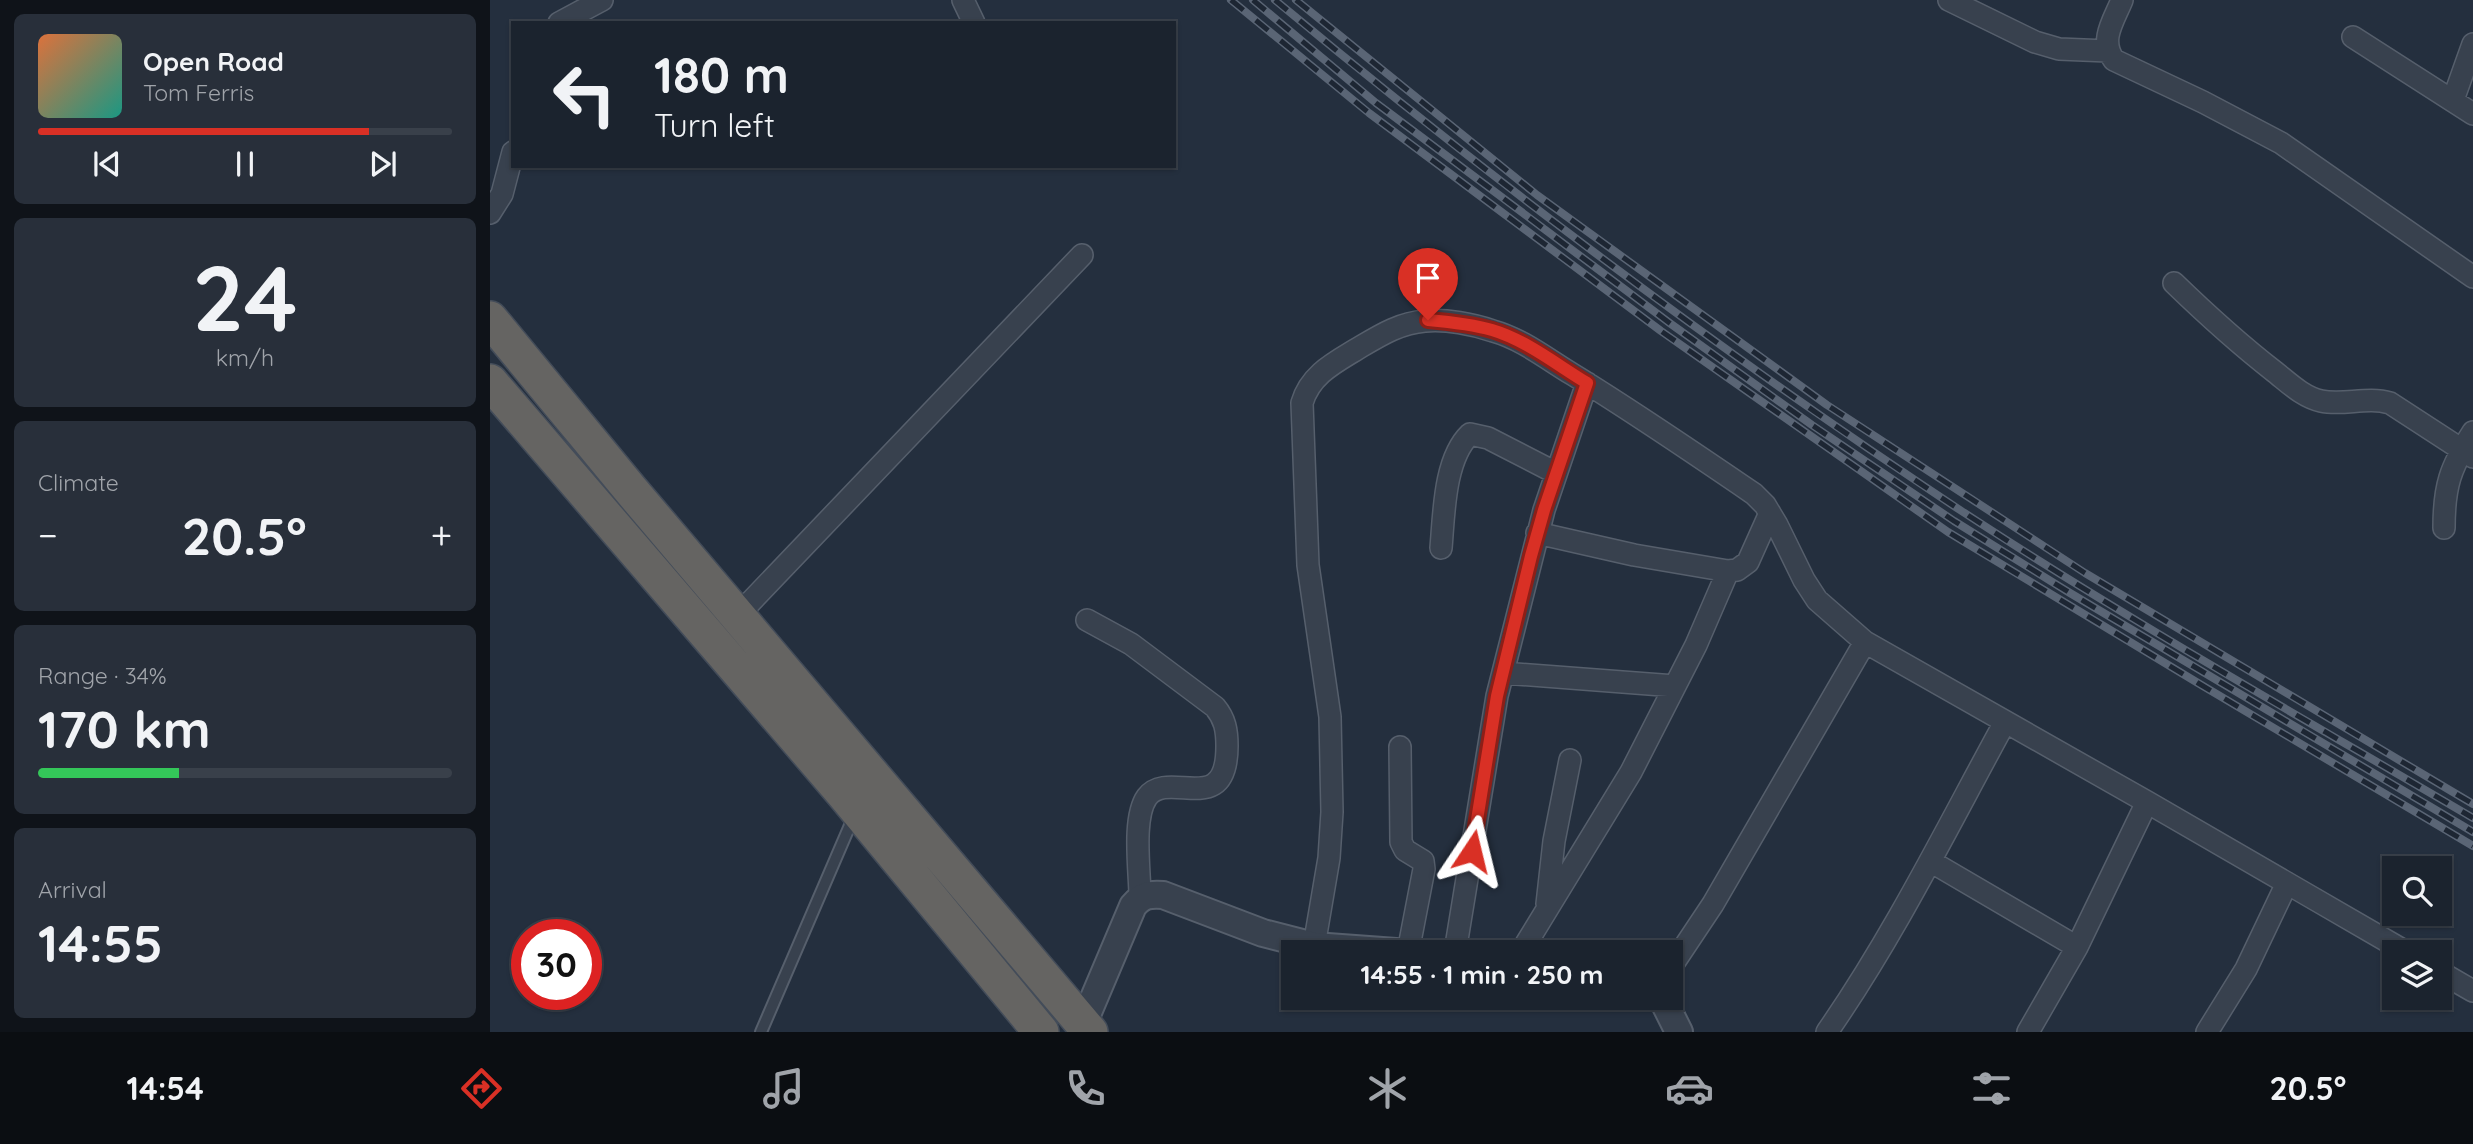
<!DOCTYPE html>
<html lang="en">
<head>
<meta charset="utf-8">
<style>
  body { margin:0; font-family:Quicksand,sans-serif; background:#282f3a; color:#f1f3f6; height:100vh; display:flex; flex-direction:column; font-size:26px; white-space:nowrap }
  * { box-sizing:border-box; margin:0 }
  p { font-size:23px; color:#a0a4aa }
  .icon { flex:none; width:38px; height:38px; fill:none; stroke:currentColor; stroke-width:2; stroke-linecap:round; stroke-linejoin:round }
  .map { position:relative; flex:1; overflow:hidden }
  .sheet { display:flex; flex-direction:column; gap:14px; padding:14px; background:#0f1319; width:490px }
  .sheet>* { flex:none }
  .hud { position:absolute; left:21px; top:21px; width:665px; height:147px; border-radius:0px; box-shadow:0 2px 5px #0004,0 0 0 2px #39404a; background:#1b232e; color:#f1f3f6; overflow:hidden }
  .controls { position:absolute; left:1892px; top:856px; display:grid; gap:14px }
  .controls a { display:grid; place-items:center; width:70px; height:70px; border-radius:0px; background:#1b232e; box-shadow:0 2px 5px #0004,0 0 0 2px #39404a; font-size:35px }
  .speed { position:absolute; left:21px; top:919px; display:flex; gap:14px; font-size:35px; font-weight:700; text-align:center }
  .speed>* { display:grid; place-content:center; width:91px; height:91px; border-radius:50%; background:#1b232e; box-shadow:0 2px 5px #0004,0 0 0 2px #39404a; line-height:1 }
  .speed .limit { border:10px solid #d22; background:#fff; color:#111 }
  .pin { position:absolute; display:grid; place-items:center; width:60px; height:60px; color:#fff; margin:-72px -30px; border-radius:50% 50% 50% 0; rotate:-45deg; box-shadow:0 0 7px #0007 }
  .pin .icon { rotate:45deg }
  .me { position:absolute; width:77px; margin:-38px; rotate:10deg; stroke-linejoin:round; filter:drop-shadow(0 0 5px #0008) }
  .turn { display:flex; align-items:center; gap:24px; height:147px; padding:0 28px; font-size:32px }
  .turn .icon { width:91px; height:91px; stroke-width:2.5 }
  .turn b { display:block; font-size:49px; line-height:60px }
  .big { font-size:52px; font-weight:700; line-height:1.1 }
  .sheet .card { flex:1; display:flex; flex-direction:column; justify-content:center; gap:10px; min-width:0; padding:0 24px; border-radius:10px; background:#282f3a }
  .sheet .dial { align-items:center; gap:0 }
  .dial b { font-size:91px; line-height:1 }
  .song { display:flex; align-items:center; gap:21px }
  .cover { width:84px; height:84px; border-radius:10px; background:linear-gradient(135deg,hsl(20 70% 55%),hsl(170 70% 35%)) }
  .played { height:7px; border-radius:4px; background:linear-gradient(90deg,#d93025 80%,#39404a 80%) }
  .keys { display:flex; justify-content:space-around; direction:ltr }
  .heat { display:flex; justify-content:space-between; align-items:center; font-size:38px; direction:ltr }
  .charge { height:10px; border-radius:5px; background:linear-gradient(90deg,#34c759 34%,#39404a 0) }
  .trip { position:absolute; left:791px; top:940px; width:402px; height:70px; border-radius:0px; background:#1b232e; box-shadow:0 2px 5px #0004,0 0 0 2px #39404a; font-weight:700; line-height:70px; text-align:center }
  .tabs { display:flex; height:112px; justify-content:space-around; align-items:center; background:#0b0e12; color:#a0a4aa }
  .tabs .icon { width:49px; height:49px }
  .tabs .on { color:#d93025 }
  .tabs b { font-size:32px; color:#f1f3f6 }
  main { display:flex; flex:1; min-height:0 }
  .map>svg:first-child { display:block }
</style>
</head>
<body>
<main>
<section class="sheet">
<div class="card">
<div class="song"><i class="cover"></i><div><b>Open Road</b><p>Tom Ferris</p></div></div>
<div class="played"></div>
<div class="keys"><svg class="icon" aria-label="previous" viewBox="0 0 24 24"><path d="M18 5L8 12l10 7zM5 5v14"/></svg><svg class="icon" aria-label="pause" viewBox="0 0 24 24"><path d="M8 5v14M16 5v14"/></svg><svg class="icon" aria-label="next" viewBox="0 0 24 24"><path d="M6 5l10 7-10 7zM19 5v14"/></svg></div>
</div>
<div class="card dial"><b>24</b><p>km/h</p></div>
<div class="card"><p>Climate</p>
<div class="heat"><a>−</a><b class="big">20.5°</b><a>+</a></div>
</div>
<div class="card"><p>Range · 34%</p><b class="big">170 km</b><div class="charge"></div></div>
<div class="card"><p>Arrival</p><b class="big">14:55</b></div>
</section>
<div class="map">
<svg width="1983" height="1032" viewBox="0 0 1983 1032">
  <rect width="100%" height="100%" fill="#242f3e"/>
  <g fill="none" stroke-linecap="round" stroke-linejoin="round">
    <defs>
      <path id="service" d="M271 1032 364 816"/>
      <path id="minor" d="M473 0 484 23
        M1459 0 1545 42 1569 49 1618 51
        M1632 0C1624 20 1609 40 1624 60L1713 102 1791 143 1983 277
        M69 23 112 0
        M1863 37 1983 114
        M1963 100 1983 44
        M0 213 12 194 23 152
        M1684 283C1717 315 1749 344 1785 372 1799 383 1813 397 1831 401 1854 406 1877 396 1900 403L1983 457
        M1954 528C1954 486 1960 468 1983 432
        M1047 533 1144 555 1238 571 1247 570 1258 562 1280 513
        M951 548C954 514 954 459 980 434L998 438 1066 473
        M248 615 592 255
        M597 620 641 644 725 707C735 719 737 730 737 746 737 820 679 768 657 797 642 818 650 872 650 897
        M1013 673 1185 686
        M910 747 911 842 915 850 933 861 934 869 918 952
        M1440 861 1587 947
        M1057 904 1064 841 1080 760
        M824 946 839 858 842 812 840 717 818 565 812 403C820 375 844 363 867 349 889 336 909 323 935 321 956 319 983 324 1003 331 1032 339 1057 359 1082 374 1144 412 1204 453 1264 494L1275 505 1287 525 1314 580 1327 600 1375 642 1657 802 1916 952
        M965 952 1007 696 1054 510 1097 383
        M1031 952 1141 772 1206 645 1238 571
        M1181 967 1223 904 1375 642
        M1950 972 1983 991
        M1337 1032C1405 934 1458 826 1515 722
        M1538 1032 1587 947 1657 802
        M1717 1032 1756 969 1797 883"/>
      <path id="tertiary" d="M1172 998 1189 1032
        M593 1024 643 906C652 895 659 894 673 895L773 933 824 946 906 952"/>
      <path id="trunk" d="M0 319 140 489 600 1032
        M0 382 355 795 551 1032"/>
    </defs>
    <use href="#service" stroke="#565f6c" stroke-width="14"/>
    <use href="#minor" stroke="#565f6c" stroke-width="24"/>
    <use href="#tertiary" stroke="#565f6c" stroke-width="30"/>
    <use href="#trunk" stroke="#434c59" stroke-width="38"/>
    <use href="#service" stroke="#38414e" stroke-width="10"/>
    <use href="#minor" stroke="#38414e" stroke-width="21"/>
    <use href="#tertiary" stroke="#38414e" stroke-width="26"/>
    <use href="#trunk" stroke="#656462" stroke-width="35"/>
    <defs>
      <path id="rail" d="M741 0 879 113 1171 331 1458 532 1708 683 1983 846
        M763 0 886 103 1181 324 1322 425 1464 521 1580 593 1983 832
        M785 0C1004 182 1232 353 1470 510 1636 619 1811 717 1983 818
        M806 0 1047 195 1337 405 1595 573 1983 804"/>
    </defs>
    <use href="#rail" stroke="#5a6575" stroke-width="8"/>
    <use href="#rail" stroke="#1d2633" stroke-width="5" stroke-dasharray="16" stroke-linecap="butt"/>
  </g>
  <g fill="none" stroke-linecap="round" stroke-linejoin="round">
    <defs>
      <path id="route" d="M938 320C960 322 981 324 1002 330 1036 340 1067 365 1097 383L1054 510 1041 556 1007 696 982 851"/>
    </defs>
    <use href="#route" stroke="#8d1f18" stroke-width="18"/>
    <use href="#route" stroke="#d93025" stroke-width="12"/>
  </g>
</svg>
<div class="controls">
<a><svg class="icon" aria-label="search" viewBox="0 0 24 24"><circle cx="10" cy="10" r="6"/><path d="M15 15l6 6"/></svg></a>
<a><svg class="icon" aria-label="layers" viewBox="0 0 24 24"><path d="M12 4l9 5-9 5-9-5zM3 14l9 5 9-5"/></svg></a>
</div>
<div class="speed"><div class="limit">30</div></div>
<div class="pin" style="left:938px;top:320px;background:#d93025"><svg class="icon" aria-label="arrive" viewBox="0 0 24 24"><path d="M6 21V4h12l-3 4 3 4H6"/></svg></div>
<svg class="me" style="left:982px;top:851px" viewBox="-20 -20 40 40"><path d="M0-17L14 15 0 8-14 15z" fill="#d93025" stroke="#fff" stroke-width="4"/></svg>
<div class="trip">14:55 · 1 min · 250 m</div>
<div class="hud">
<div class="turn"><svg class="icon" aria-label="left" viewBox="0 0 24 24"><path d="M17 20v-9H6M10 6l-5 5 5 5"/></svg><div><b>180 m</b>Turn left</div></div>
</div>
</div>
</main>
<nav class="tabs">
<b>14:54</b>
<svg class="icon on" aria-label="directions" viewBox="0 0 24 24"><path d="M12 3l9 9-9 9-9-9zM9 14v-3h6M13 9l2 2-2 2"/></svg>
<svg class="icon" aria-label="music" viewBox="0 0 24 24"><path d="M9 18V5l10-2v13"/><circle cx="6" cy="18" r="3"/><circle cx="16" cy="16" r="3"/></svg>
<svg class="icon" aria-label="phone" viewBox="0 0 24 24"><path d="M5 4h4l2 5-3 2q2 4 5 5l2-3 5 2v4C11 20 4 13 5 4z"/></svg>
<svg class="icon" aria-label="climate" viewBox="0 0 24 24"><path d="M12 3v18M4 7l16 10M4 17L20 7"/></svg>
<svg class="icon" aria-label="car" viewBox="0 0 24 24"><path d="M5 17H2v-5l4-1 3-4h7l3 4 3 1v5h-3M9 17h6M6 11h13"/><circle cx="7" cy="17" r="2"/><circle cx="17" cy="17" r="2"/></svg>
<svg class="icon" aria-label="filters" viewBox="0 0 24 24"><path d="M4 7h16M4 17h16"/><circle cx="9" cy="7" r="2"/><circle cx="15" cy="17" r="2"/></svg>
<b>20.5°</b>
</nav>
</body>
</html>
